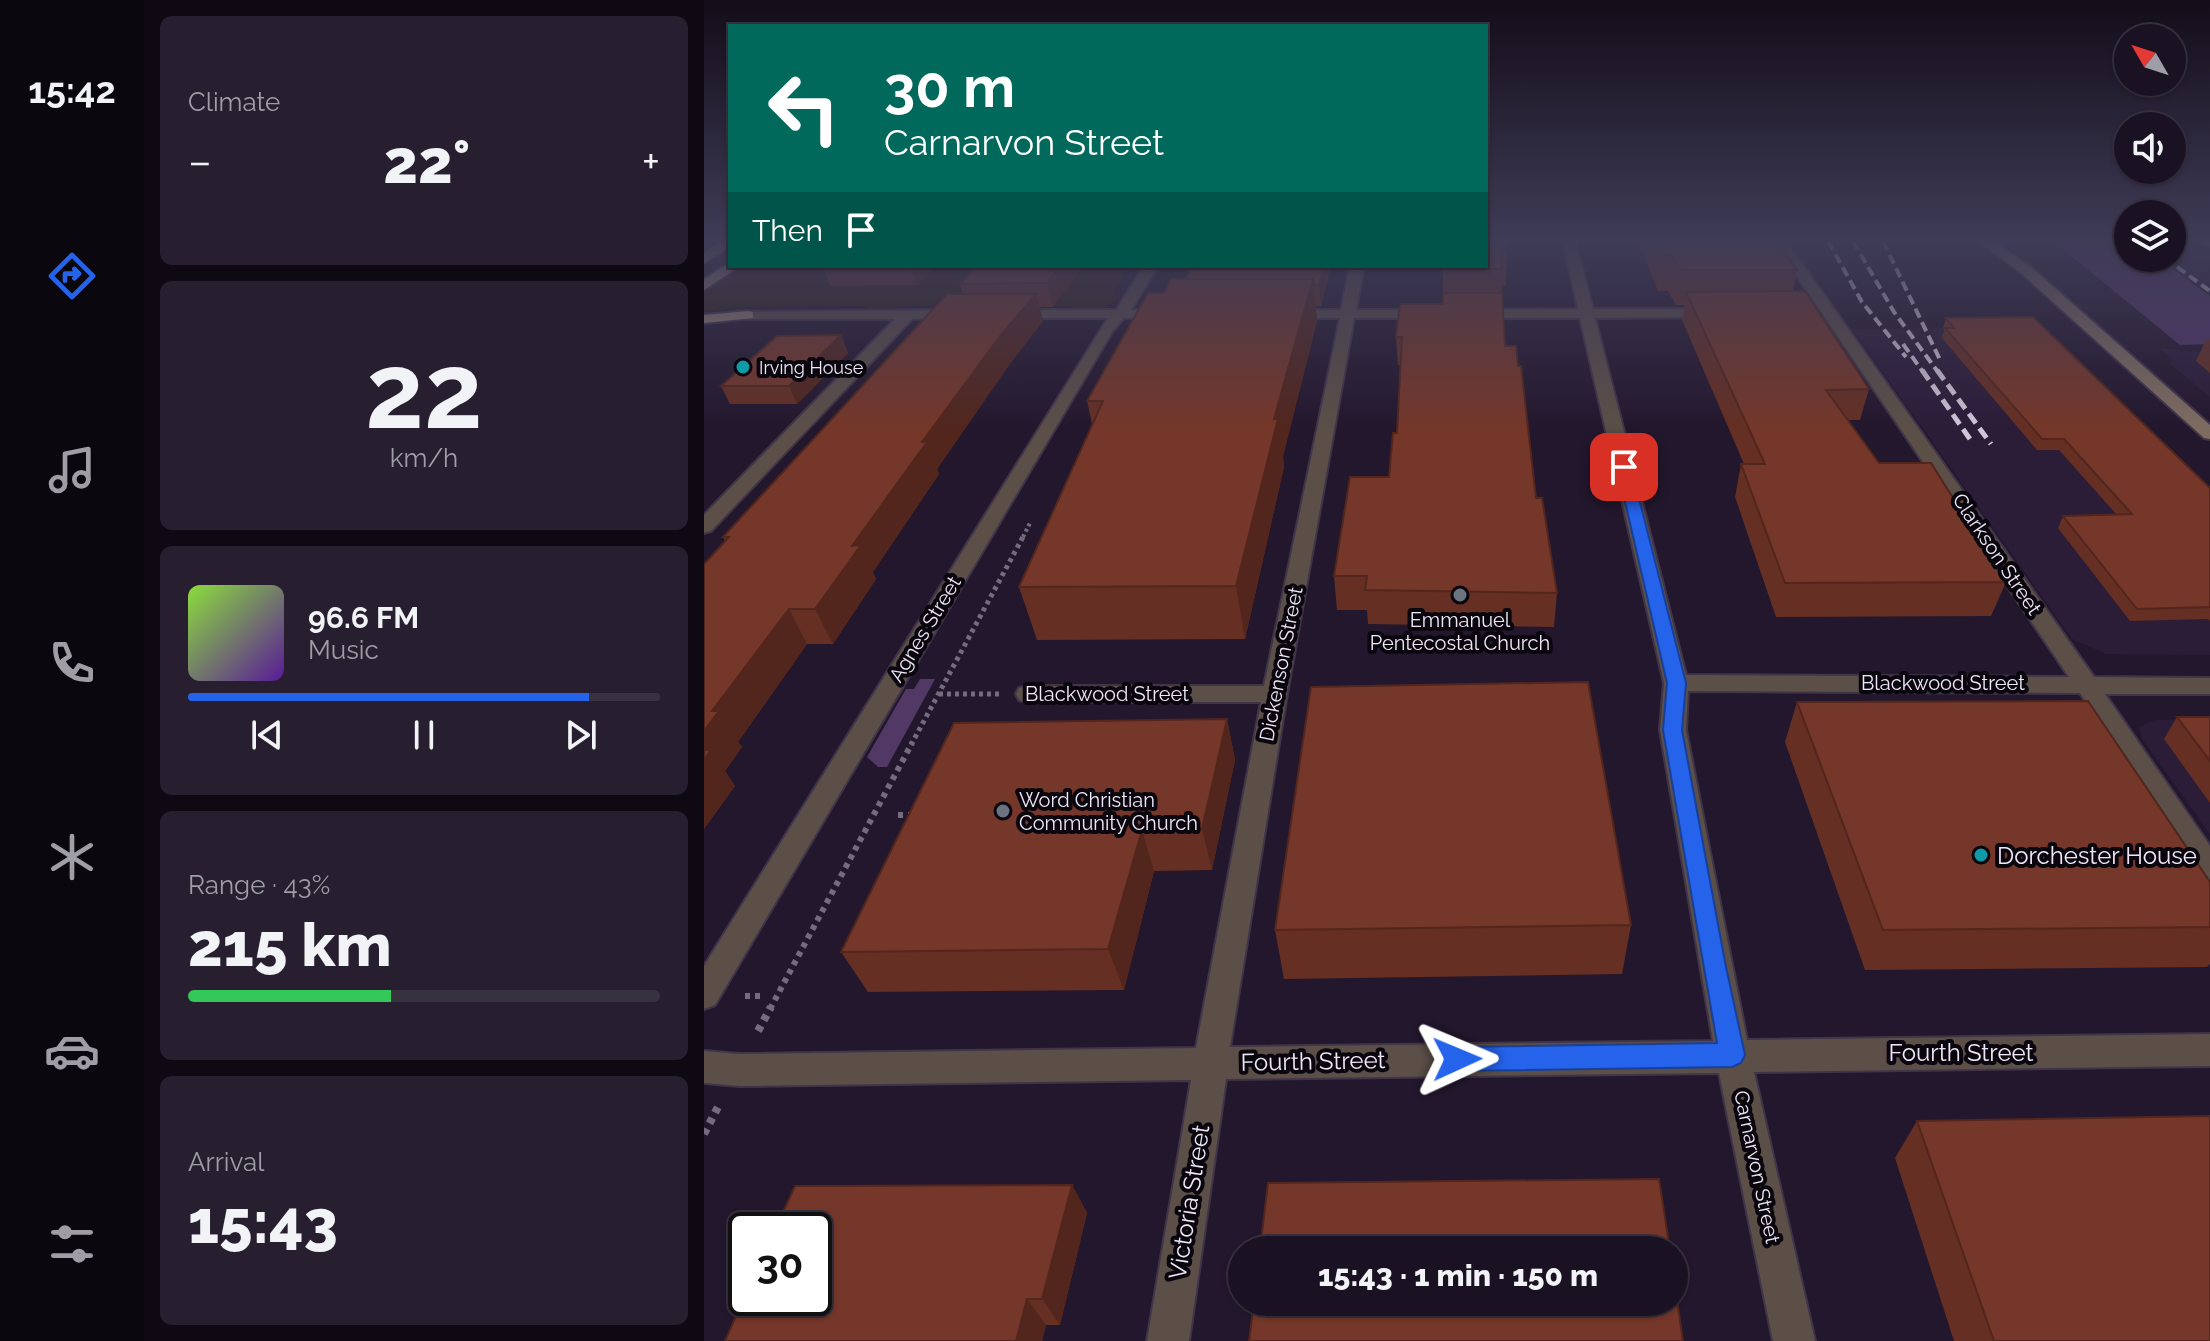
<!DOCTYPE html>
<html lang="en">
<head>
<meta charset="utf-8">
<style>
  body { margin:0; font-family:Raleway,sans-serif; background:#271f2f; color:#f1f3f6; height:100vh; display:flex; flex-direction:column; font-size:30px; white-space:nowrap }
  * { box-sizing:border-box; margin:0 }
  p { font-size:26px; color:#9f9da5 }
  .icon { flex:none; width:44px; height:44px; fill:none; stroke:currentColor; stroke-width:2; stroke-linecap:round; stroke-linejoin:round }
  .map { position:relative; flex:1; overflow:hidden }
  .side { display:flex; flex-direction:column; gap:16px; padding:16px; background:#0e0913; width:560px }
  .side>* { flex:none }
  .top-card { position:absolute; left:24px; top:24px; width:760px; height:244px; border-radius:0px; box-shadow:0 2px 6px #0004,0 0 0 2px #383140; background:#00695c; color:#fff; overflow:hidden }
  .needle { width:52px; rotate:309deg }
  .buttons { position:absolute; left:1410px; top:24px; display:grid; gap:16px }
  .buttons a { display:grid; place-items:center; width:72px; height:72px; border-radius:50%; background:#1a1122; box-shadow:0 2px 6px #0004,0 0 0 2px #383140; font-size:40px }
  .speed { position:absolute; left:24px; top:1212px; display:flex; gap:16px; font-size:40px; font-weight:700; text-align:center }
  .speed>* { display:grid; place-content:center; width:104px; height:104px; border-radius:50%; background:#1a1122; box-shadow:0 2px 6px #0004,0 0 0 2px #383140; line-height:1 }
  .speed .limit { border:4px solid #111; border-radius:12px; background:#fff; color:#111 }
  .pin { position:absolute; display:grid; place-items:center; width:68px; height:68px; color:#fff; margin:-34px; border-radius:16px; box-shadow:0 4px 12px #0006 }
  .me { position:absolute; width:88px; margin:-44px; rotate:89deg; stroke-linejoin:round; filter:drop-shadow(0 0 6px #0008) }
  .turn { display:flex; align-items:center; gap:28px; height:168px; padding:0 24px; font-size:36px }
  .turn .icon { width:104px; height:104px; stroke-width:2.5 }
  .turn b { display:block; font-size:56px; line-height:68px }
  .then { display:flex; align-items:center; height:76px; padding:0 24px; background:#0003; gap:16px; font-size:30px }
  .big { font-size:60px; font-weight:800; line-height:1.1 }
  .side .tile { flex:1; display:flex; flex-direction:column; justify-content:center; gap:12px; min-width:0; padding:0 28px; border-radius:12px; background:#271f2f }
  .side .dial { align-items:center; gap:0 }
  .dial b { font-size:104px; line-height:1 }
  .song { display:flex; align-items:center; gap:24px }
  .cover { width:96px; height:96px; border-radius:12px; background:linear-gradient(135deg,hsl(90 70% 55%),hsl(270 70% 35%)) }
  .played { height:8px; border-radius:4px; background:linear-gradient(90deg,#2563eb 85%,#383140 85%) }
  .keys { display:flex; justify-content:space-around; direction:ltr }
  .heat { display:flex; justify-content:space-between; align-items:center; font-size:44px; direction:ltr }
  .charge { height:12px; border-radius:6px; background:linear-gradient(90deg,#34c759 43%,#383140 0) }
  .trip { position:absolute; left:524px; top:1236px; width:460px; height:80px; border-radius:40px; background:#1a1122; box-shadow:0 2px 6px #0004,0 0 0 2px #383140; font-weight:800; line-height:80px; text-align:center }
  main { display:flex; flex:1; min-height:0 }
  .menu { display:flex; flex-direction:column; width:144px; justify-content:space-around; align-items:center; background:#0a070e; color:#9f9da5 }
  .menu .icon { width:56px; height:56px }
  .menu .active { color:#2563eb }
  .menu b { font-size:36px; color:#f1f3f6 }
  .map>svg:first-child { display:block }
</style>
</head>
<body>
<main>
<nav class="menu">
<b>15:42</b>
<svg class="icon active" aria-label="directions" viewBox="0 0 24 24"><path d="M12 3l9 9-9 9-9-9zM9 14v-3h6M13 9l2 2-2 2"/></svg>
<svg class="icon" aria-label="music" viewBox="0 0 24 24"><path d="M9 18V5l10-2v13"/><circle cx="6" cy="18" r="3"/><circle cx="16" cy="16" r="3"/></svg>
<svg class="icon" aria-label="phone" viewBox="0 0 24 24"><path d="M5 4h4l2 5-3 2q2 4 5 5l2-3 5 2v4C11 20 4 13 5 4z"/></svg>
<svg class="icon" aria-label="climate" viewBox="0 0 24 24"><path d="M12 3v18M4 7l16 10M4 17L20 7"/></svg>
<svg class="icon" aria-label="car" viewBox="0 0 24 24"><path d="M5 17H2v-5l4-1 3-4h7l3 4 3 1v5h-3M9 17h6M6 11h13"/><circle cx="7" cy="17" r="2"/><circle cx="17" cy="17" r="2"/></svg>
<svg class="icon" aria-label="filters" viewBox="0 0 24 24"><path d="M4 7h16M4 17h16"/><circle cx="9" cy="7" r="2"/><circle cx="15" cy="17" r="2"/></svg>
</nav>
<section class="side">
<div class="tile"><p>Climate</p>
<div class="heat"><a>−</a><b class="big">22°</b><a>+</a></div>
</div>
<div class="tile dial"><b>22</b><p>km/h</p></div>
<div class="tile">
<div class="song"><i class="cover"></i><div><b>96.6 FM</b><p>Music</p></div></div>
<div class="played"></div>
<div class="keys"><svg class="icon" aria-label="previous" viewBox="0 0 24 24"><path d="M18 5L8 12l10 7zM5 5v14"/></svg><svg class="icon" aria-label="pause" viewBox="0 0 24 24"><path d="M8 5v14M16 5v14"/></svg><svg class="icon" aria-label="next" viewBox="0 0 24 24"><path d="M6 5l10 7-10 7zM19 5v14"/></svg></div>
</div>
<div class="tile"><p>Range · 43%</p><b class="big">215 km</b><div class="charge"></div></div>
<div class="tile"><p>Arrival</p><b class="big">15:43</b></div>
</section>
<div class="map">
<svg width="1506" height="1341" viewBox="0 0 1506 1341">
  <rect width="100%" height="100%" fill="#23172d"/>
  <path fill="#2b1c38" d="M1468 241H1482L1506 256V309L1430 258H1468Z
    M1338 327 1506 488V655L1402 654 1368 639 1148 329Z
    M1455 348 1506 353V397L1465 363 1468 359Z
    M1506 719V834L1438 739 1435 727 1451 720Z"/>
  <path fill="#2f2115" d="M35 266H425L410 292 416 298 414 300 397 309H371L360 306H196L174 311 156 306 34 307 0 312V292Z"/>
  <path fill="#513865" d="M216 679H231L183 767H174L163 757 202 689H210Z"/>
  <path fill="#513568" d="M1349 241H1424V258H1453L1506 296V344L1476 345Z"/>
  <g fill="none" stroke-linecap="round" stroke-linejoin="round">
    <defs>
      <path id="street" d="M859 241H871L889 309H1012L1019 313 1012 317 891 318 982 675 1365 677 1069 241H1082L1390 677 1506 678V694H1401L1506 846V881L1496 877 1376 693 984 691 982 730 1043 1040 1506 1034V1066L1050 1072 1111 1341H1069L1015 1073 522 1079 485 1341H443L487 1080 35 1086 0 1083V1051L35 1054 492 1048 557 702H324L315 700 312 694 315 688 324 686H560L636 318H580L573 314 580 310H637L646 266H660L652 310H728L735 314 728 318H650L583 694 526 1047 1009 1041 956 730 960 683 876 318H768L761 314 768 310 874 309Z
        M440 266H454L427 310H464L471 314 464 318H420L408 332 11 1005 0 1009V966L404 318H304L297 314 304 310H412Z
        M256 310 263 314 261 317 208 319 7 531 0 533V515L191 319H44L39 318V312Z"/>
      <path id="secondary" d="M1274 241H1289L1327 267 1506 425V439L1500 438 1317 273Z
        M1497 241H1506V247Z"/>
      <path id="primary" d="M17 241H26V247L0 263V253Z
        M26 262V266H34L32 269 0 290V279Z
        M44 311 49 312V318L0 323V315Z"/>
    </defs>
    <use href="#street" stroke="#403449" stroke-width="4"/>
    <use href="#secondary" stroke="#403449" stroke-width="4"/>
    <use href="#primary" stroke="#403449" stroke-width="4"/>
    <path stroke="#756b7e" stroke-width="4" stroke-dasharray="3 3" stroke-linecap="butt" d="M319 537 327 521"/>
    <path stroke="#756b7e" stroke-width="5" stroke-dasharray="4 4" stroke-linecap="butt" d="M235 694H295
      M207 745 320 535"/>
    <path stroke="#756b7e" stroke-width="6" stroke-dasharray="5 5" stroke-linecap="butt" d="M194 815H211
      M41 996H58
      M66 1009 208 743"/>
    <path stroke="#756b7e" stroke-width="8" stroke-dasharray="6 6" stroke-linecap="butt" d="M54 1031 67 1007
      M0 1134 14 1107"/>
    <use href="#street" fill="#5b4f48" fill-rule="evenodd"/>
    <use href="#secondary" fill="#7e6c60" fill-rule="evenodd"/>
    <use href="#primary" fill="#998173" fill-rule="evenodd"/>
    <path stroke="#cfc7d7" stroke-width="4" stroke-dasharray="10 5" stroke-linecap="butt" d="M1124 241 1158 302 1202 357
      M1149 241 1190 312 1234 372
      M1179 241 1237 362
      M1461 258 1506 291
      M1199 344 1219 372"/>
    <path stroke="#cfc7d7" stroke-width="5" stroke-dasharray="12 6" stroke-linecap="butt" d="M1218 370 1268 442
      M1233 370 1287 444"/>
  </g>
  <path fill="#652f23" d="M782 241 803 250 802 285H798L797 293 801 346 814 366 832 498 853 593 850 627 664 624 663 610H633L630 576 685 477 693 433 697 365H694L692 337 739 304V266Z
    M934 241H1074L1093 270 1089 291 1165 389 1156 420H1144L1175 463 1302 582 1287 616 1072 617 1031 497 1037 464H1040L978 320 981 305H972L964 291H954Z
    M119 266H231L212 285 126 286Z
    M272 266H379L349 307H335L339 321 305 365 233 469 235 474 169 572 172 579 129 644H103L34 742 38 747 21 771 31 786 0 829 21 541 19 537 259 294 256 284Z
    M627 266 617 306H612L613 321 579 456 580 467 541 639 333 640 315 587 388 424 383 401 460 293 481 279Z
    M1242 318 1506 488V621L1504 619 1426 621 1354 528 1359 516 1413 515 1355 450H1333L1238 338 1240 330 1239 328Z
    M137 335 144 353 93 404H26L17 386Z
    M1502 340H1506V373L1492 361Z
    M1093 702 1506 882V964L1503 967 1161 970 1081 742Z
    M1473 717H1506V803L1460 739Z
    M523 719 531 760 508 870 450 871 420 990 164 992 137 952Z
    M927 925 918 974 580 979 571 930Z
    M1213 1121 1506 1341H1250L1191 1158Z
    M368 1185 383 1213 356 1325H342L338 1341H21Z"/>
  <path fill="#52261d" d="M205 266H231L212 285Z
    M356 266H379L349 307 343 283Z
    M620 266H627L617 306 615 285Z
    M609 279 613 321 579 456 580 467 541 639 532 586 570 419Z
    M332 294 339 321 305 365 233 469 235 474 169 572 172 579 129 644 111 609 148 546 218 442 296 336Z
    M137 335 144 353 93 404 85 386Z
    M85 609 103 644 34 742 38 747 21 771 31 786 0 829V731L8 711Z
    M523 719 531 760 508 870 498 829Z
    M438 830 450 871 420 990 404 949Z
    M368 1185 383 1213 356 1325 338 1299Z
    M323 1299 342 1325 338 1341H312Z"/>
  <path fill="#753729" stroke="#52261d" stroke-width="2" d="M782 241H802L803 250H797L798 269H739V266H782Z
    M952 241H1074L1093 270H977L968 256H959Z
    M272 266H356L343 283 256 284Z
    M488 266H620L615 285H610L609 279H481Z
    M467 279H609L570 419H574L532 586 315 587 399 401H383L444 293H460Z
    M1101 291 1165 389 1122 390 1175 463H1227L1302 582 1081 583 1037 464H1061L982 292Z
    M739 293H798L801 346H812L814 366H817L832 498H838L853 593 661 590 663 576H630L646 477H685L689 433H693L698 337H692L696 304H739Z
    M243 294H332L296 336 218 442H223L148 546 157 545 111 609H85L8 711H15L0 731V564L25 537H19Z
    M1329 317 1506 488V607L1433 609 1359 516 1428 514 1360 439H1338L1241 328H1250L1242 318Z
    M137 335 85 386H17L73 336Z
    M884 682 927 925 571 930 607 687Z
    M1384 701 1506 882V927L1179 930 1093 702Z
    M1473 717H1506V761Z
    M523 719 498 829 438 830 404 949 137 952 250 723Z
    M0 750H7L0 760Z
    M1506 1116V1341H1290L1213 1121Z
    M955 1179 966 1250H556L564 1183Z
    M368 1185 338 1299H323L312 1341H21L42 1294V1298H110V1230H71L91 1186Z
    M970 1279 979 1341H545L550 1302H970Z"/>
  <linearGradient id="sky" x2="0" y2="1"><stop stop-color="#130d19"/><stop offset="0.56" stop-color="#3f3c57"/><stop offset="1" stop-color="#3f3c57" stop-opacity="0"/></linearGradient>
  <rect width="1506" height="429" fill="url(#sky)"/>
  <path fill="#2563eb" stroke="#184099" stroke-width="2" d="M920 463 927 467 982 683 978 730 1021 962 1041 1055 1037 1063 1028 1067 753 1071 744 1067 740 1059 744 1050 753 1047 1013 1043 959 730 963 683 913 467Z"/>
  <g fill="#0f9aa8" stroke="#0a060e" stroke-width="3">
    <circle cx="39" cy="367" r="8"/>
    <circle cx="1277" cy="855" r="8"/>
  </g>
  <g fill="#6b7280" stroke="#0a060e" stroke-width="3">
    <circle cx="756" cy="595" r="8"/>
    <circle cx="299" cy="811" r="8"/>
  </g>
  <g text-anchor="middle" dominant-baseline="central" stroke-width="8" stroke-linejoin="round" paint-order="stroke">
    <g font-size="18" fill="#efe7f6" stroke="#0a060e" text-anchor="start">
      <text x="55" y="367">Irving House</text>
    </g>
    <g font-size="20" fill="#efe7f6" stroke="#0a060e">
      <text transform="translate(1293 554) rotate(56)">Clarkson Street</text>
      <text transform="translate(221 629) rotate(-59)">Agnes Street</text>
      <text transform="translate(577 664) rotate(-79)">Dickenson Street</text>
      <text x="1239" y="683">Blackwood Street</text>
      <text x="403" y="694">Blackwood Street</text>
      <text transform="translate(1053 1167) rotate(78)">Carnarvon Street</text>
    </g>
    <g font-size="20" fill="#efe7f6" stroke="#0a060e">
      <text x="756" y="620">Emmanuel<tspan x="756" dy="23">Pentecostal Church</tspan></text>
      <text x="315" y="800" text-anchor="start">Word Christian<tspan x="315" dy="23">Community Church</tspan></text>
    </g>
    <g font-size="24" fill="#efe7f6" stroke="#0a060e" text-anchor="start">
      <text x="1293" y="855">Dorchester House</text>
    </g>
    <g font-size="24" fill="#efe7f6" stroke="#0a060e">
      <text x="1257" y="1052">Fourth Street</text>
      <text transform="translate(609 1061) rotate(-1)">Fourth Street</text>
      <text transform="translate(485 1202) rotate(-81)">Victoria Street</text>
    </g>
  </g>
</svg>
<div class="buttons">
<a><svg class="needle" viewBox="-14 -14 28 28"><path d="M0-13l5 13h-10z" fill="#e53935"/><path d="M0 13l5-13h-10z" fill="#9f9da5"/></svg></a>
<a><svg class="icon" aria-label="sound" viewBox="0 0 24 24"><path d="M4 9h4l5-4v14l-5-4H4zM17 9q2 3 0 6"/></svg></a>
<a><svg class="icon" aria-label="layers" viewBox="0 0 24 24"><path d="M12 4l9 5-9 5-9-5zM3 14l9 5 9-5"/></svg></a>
</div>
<div class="speed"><div class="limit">30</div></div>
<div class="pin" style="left:920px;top:467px;background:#d93025"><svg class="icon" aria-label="arrive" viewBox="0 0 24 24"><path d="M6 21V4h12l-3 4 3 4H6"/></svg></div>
<svg class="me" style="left:753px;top:1059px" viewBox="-20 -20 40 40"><path d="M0-17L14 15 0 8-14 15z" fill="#2563eb" stroke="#fff" stroke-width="4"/></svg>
<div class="trip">15:43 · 1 min · 150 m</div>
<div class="top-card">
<div class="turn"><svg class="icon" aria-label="left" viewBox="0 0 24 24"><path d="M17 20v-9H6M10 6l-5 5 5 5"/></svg><div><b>30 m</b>Carnarvon Street</div></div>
<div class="then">Then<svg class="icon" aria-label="arrive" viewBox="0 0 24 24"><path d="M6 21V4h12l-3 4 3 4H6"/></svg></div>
</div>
</div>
</main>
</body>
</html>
